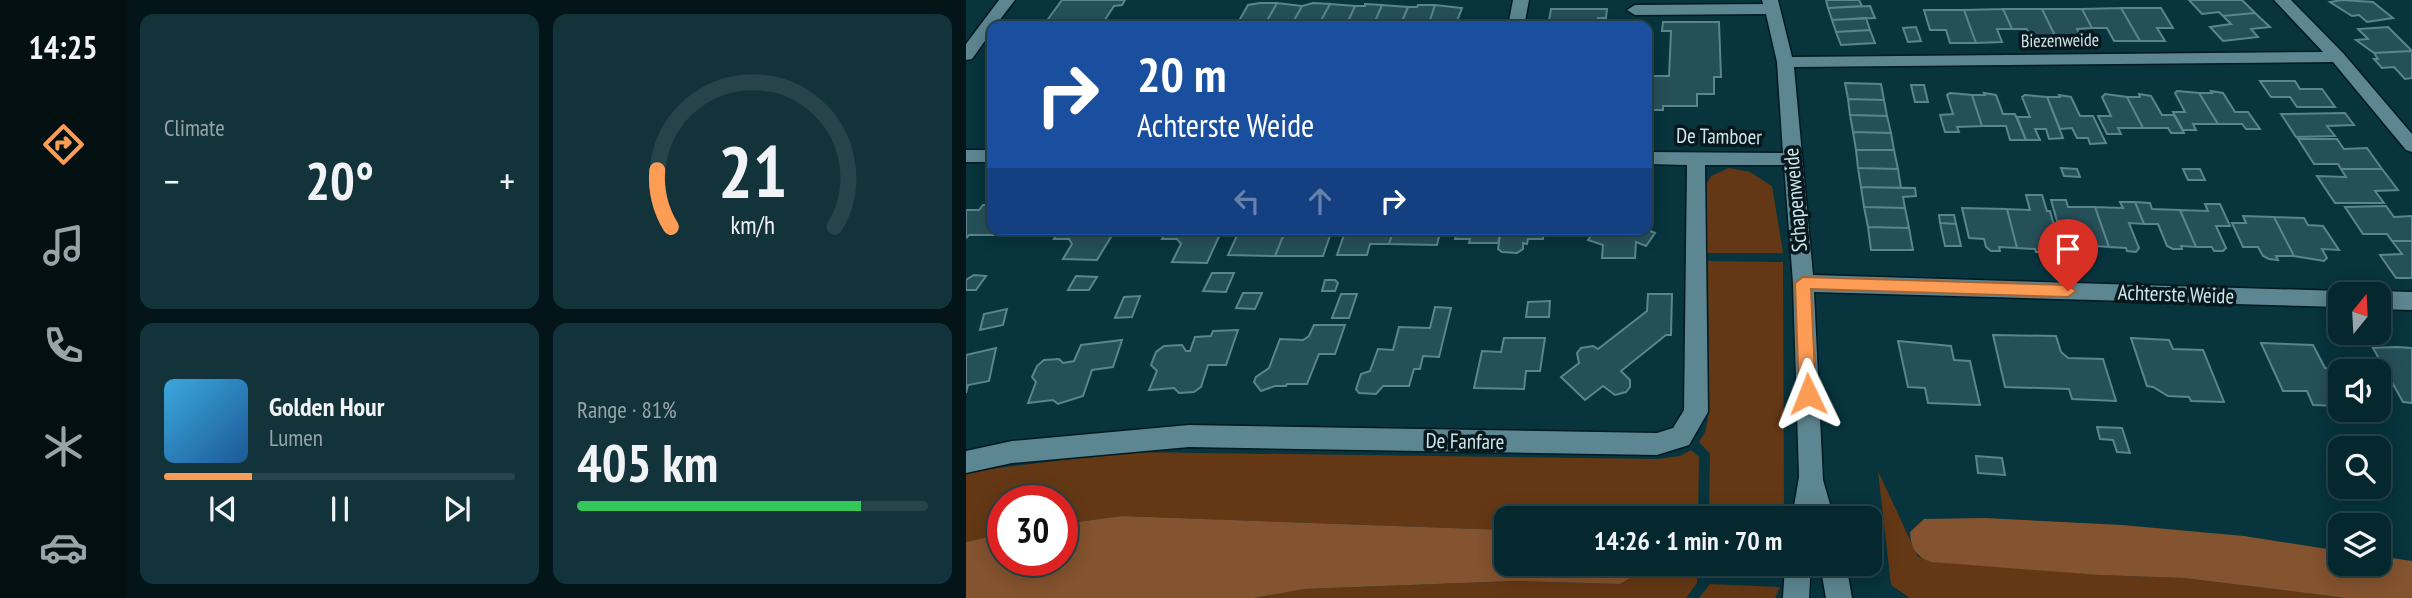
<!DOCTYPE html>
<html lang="en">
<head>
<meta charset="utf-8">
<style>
  body { margin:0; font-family:"PT Sans Narrow",sans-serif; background:#13333a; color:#f1f3f6; height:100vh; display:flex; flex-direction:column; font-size:26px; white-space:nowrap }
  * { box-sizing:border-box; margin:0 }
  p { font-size:23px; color:#97a5aa }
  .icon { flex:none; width:38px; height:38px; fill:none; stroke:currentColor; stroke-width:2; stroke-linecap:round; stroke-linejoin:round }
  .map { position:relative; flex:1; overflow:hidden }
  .details { display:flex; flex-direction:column; gap:14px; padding:14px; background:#031519; width:840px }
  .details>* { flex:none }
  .guide { position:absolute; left:21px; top:21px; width:665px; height:214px; border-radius:14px; box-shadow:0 4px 18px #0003,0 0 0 2px #26444a; background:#1a4fa0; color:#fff; overflow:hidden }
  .needle { width:46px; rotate:18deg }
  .tools { position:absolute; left:1362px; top:282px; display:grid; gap:14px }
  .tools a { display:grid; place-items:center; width:63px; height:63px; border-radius:14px; background:#05272e; box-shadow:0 4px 18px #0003,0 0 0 2px #26444a; font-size:35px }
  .speed { position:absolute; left:21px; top:485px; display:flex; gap:14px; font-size:35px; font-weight:700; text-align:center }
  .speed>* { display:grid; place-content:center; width:91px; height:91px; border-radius:50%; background:#05272e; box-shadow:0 4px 18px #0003,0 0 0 2px #26444a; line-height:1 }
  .speed .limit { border:10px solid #d22; background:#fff; color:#111 }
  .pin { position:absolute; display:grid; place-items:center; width:60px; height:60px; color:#fff; margin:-72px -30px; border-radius:50% 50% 50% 0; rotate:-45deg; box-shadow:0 0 7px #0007 }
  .pin .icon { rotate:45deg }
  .me { position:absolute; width:77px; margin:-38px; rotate:358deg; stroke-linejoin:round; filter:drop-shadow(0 0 5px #0008) }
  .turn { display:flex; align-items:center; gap:24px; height:147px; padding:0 35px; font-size:32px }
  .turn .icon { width:91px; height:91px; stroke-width:2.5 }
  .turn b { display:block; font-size:49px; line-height:60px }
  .lanes { display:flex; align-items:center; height:66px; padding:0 35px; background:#0003; justify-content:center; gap:35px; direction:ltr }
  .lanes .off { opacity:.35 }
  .big { font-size:52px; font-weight:700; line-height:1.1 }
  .details .tile { flex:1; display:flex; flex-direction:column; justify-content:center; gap:10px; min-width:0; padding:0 24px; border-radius:14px; background:#13333a }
  .details .dial { align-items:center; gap:0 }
  .dial svg { height:182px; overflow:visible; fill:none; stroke:#26444a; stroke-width:7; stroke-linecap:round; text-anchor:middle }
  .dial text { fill:#f1f3f6; stroke:none }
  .song { display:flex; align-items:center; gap:21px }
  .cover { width:84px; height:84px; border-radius:10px; background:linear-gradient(135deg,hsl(200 70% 55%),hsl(210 70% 35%)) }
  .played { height:7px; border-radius:4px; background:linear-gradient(90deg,#fd9c55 25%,#26444a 25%) }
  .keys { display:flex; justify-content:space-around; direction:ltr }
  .heat { display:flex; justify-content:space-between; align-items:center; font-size:38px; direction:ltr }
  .charge { height:10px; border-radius:5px; background:linear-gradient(90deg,#34c759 81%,#26444a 0) }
  .details .tiles { flex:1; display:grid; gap:14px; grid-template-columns:repeat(2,1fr) }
  .trip { position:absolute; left:528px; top:506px; width:388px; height:70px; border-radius:14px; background:#05272e; box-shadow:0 4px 18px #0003,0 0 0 2px #26444a; font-weight:700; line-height:70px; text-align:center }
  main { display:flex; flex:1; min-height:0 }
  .tabs { display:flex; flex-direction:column; width:126px; justify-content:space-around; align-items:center; background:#021012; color:#97a5aa }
  .tabs .icon { width:49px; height:49px }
  .tabs .selected { color:#fd9c55 }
  .tabs b { font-size:32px; color:#f1f3f6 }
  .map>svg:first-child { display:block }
</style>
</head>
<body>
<main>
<nav class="tabs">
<b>14:25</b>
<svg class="icon selected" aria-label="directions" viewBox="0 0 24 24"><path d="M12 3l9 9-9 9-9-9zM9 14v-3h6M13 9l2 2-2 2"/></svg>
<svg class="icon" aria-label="music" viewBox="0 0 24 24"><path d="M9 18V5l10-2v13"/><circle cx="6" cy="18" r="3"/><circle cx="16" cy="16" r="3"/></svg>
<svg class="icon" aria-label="phone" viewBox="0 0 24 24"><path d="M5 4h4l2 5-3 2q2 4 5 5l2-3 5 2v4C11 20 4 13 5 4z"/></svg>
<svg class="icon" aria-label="climate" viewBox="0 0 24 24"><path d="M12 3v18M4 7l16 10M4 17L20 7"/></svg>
<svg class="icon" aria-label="car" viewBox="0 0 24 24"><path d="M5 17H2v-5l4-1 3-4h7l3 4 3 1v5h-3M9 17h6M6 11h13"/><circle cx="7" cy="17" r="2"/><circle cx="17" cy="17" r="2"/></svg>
</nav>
<section class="details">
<div class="tiles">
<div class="tile"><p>Climate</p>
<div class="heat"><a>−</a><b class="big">20°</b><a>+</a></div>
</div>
<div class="tile dial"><svg viewBox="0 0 100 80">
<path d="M14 69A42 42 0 1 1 86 69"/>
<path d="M14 69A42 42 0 0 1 8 44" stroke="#fd9c55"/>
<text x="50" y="56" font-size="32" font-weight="700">21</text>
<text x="50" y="72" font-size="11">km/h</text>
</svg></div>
<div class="tile">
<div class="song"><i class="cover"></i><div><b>Golden Hour</b><p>Lumen</p></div></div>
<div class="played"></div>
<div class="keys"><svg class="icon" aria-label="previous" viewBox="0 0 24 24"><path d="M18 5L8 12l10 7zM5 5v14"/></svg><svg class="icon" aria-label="pause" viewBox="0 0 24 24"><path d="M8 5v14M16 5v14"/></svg><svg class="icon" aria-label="next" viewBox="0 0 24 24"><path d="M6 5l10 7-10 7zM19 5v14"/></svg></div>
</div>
<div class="tile"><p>Range · 81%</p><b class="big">405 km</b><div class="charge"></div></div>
</div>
</section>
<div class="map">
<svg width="1446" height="598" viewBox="0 0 1446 598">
  <rect width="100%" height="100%" fill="#07343d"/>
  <path fill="#643815" d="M763 168 784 172 806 186 817 253H741L740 185 745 176Z
    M742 261 817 262 818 518H743L744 454 733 442 739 432 743 413Z
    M725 450 733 457 732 518H541V530L156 516 96 524V500H37V534L0 542V472L163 452 692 459 714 456Z
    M912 471 952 557 1133 575 1218 578 1380 598H944L925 585Z
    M674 564H731V583L720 598H288L339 589 549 581 654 584 673 569Z
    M743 564H818V571L743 570Z
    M744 584 814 587 809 598H733Z"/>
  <path fill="#84532f" d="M156 516 541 530V564H674C672 574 662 579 654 584L549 581 339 589 288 598H0V542L37 534V560H96V524Z
    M1019 518 1156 525 1278 536 1374 551V564H1412V556L1446 561V598H1380L1218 578 1133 575 965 562C950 556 945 549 944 532L958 519Z"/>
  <path fill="#265059" stroke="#5a848e" stroke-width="2" d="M96 0H159L156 5 148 6 135 26H77Z
    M860 0H893L896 6 862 8Z
    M1223 0H1276L1289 13 1257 16 1253 12 1236 14Z
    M1376 0 1407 2 1427 18 1401 22 1393 15 1386 16 1364 2Z
    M294 3H311L298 26H270L282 5Z
    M311 3 336 6 325 26H298Z
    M347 3 364 4 352 26H325L336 6Z
    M364 4 389 6 380 26H352Z
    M399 4 416 5 407 26H380L389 6H399Z
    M416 5 442 7 434 26H407Z
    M452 5H469L462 26H434L442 7H451Z
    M469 5 496 8 489 26H462Z
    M904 6 909 18 866 20 862 8Z
    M1155 8H1195L1207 28H1191L1199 41H1174Z
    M1155 8 1174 41H1148L1141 28H1126L1116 9Z
    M585 9H641L640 18H632L631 26H582Z
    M1037 9 1046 29H1031L1036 42 1010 43 998 10Z
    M1037 9H1076L1092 42H1066L1061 29H1046Z
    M1076 9H1116L1126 28 1111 29 1118 42H1092Z
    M958 10H998L1010 43H984L980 30H964Z
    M1289 13 1304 27 1285 29 1292 37 1257 41 1244 27 1265 24 1257 16Z
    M900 18 904 30 870 32 866 20Z
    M697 22H753L755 77H748V94H731V106H697V110H681V76H703L705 31H696Z
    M950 27 955 41 942 42 937 28Z
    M1422 27 1446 51 1408 53 1390 40 1402 39 1392 29Z
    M904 30 909 43 875 45 870 32Z
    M1446 51V78L1439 79 1428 67 1416 68 1408 59H1412L1408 53Z
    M1294 81H1329L1334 89H1356L1369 107H1331L1324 97H1305Z
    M879 83 915 84 918 100 882 99Z
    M945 85H958L962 102H949Z
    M1211 91 1233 93 1252 124H1227L1230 130H1217L1207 112H1219L1209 93Z
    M1245 91 1257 93 1269 112H1282L1294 129H1280L1276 124H1252L1233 93H1246Z
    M984 93 1006 95 1016 126 991 127 993 132H979L974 115 987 114 981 95Z
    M1018 93 1030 95 1037 114H1049L1060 140H1044L1040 126H1016L1006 95H1019Z
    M1139 94 1161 97 1177 128H1152L1155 134H1141L1132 116H1145L1136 97Z
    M1173 94 1185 96 1196 115H1208L1218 133H1205L1202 128H1177L1161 97H1174Z
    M1059 95 1081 97 1097 138 1083 139 1080 129H1069L1074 140H1060L1051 117H1064L1056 97Z
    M1093 95 1105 97 1114 116H1127L1140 143 1124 144 1122 138H1111L1106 128 1094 129 1081 97H1094Z
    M882 99 918 100 921 116 884 115Z
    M1379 113 1388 125 1361 126 1369 136 1330 137 1315 114Z
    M884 115 921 116 925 133 887 132Z
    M887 132 925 133 928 150H890Z
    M1332 139H1371L1378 149 1401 148 1416 169H1375L1372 164H1348Z
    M890 150H928L932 169 892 168Z
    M892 168 932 169 935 188 895 187Z
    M1095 168 1111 169 1114 177 1098 176Z
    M1217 169H1234L1239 180H1222Z
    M1375 169H1416L1432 190 1409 191 1418 203H1369L1351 176 1380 177Z
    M895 187 949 188 950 196 937 197 939 208 898 207Z
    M1060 195H1076L1081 211H1084L1093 243 1080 242 1082 249 1079 252H1070L1069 249 1051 248 1041 209 1064 210Z
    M1085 200H1100L1102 207H1129L1143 247 1128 246 1129 250H1120L1114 246 1106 221H1091Z
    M1154 202H1169L1178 224 1163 223 1173 248 1170 252 1161 251 1160 248 1143 247 1129 207 1157 208Z
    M1169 202 1184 203 1186 209 1214 210 1230 247 1215 246 1216 249H1207L1201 246 1192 224H1178Z
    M1239 204H1254L1264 226H1250L1260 248 1257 251H1248L1246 247H1230L1214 210 1242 211Z
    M17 205H26V229H39L35 235H3L0 238V210H13Z
    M1420 206 1428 217 1446 216V241H1426L1421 234H1397L1379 207Z
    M898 207 939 208 943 228 902 227Z
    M996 208 1041 209 1051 248 1033 247 1034 251H1025L1020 247 1018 239 1003 238Z
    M973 215H988L990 224 974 223Z
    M1277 216 1308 217 1328 256H1310L1312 260 1303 259 1297 256 1292 247H1277L1266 223H1280Z
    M1308 217 1338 218 1342 225 1357 226 1373 250 1356 249 1361 258 1358 261 1328 256Z
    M974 223 990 224 995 246H979Z
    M902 227 943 228 947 250H905Z
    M94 229H133L132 231 148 232 131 260 97 259 106 244 103 239H88Z
    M202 229H241L240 232H255L241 263 206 262 215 244 211 239H196Z
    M274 229H320L309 256 262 255Z
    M320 229H351L366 230 357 256H309Z
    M380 229H428L423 244H404L401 255H371Z
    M428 229H475L471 245 423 244Z
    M492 229H535L532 243H503L504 239H489Z
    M535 229H578L577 239H562L561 244 557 243V249L551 253 536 252 532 249Z
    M630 229H680L689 233 680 246 670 242 669 258H636L637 245 622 240Z
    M1426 241H1446V278H1430L1414 255 1436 254Z
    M246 273H268L260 292 237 291Z
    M8 275 20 276 10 290H0V280Z
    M110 276 131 277 123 290H102Z
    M359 280H369L372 283 369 291H356Z
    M277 293H296L289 309 270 308Z
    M375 294H391L383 318H366Z
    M682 294H706L705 335H700L655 371 664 380V387L660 392 649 395 637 386 619 400 595 377 613 363 611 353 615 348 627 346 632 349 681 311Z
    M174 296 166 317 149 318 158 297Z
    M584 301 583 317H560L562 302Z
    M469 307 485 308 473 357 457 356 454 369H448L443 386H417L410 394 393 393 390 389 395 374 404 371 412 349 427 350 433 327 464 328Z
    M41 309 37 325 14 330 18 314Z
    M348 325H379L369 354H353L341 384H321L320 386H309L295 391 288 382 290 377 303 368 314 339 337 340 343 336Z
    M272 330 260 365H242L235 387 228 392 213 393 208 388 183 390 191 371 185 365 190 352 198 346 216 345 220 351H224L229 337 245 336 247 331Z
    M1027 335 1090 336 1095 352 1102 358 1137 359 1150 401 1106 399 1103 389 1039 387Z
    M538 338H579L574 371H560L558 389 508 388 516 351 535 352Z
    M1165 338 1203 340 1207 349 1237 350 1258 402 1225 401 1223 397 1202 396 1187 387 1181 386Z
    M156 340 147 367 126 370 117 396 92 404 87 400 62 403 70 382 66 377 71 366 78 360 93 359 97 363 108 361 115 345Z
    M932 341 985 346 988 360 1004 361 1014 405 962 403 959 388 942 387Z
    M1295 343 1347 345 1359 368 1373 369 1374 371V406L1347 405 1341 391H1317Z
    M1431 347 1446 348V403L1437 402 1407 348Z
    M30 348 23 381 2 385 0 393V355Z
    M1131 427 1156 428 1164 453 1151 452 1147 440 1134 439Z
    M1010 456 1036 458 1039 475 1012 473Z"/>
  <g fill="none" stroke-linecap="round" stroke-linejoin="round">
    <defs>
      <path id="minor" d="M33 0H49L29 26H26V31L6 59 0 60V44Z
        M547 0H563L558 26H542Z
        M796 0H812L826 57 1357 52 1308 0H1325L1377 53 1446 134V152L1440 150 1367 62 828 67 847 275 1374 291 1382 294H1374V307L848 292 857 480 868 518H826L833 477 827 283 818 165H739L742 412 723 445 691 455 223 447 46 463 0 473V451L46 441 223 425 691 433 707 428 718 410 721 165 681 164V152L817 153 811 62 800 14 669 15 661 10 669 5 797 4Z
        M0 150H26V162H0Z
        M1412 291 1446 292V310L1412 309V294H1405Z
        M819 564H845L843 598H817Z
        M854 564H880L886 598H860Z"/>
    </defs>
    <use href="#minor" stroke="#001a21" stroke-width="3"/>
    <use href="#minor" fill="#5c8691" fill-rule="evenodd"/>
  </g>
  <path fill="#fd9c55" stroke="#a46537" stroke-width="2" d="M837 277 1102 285 1110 291 1102 297 845 289 850 394 848 399 842 402 835 399 833 394 829 283Z"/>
  <g text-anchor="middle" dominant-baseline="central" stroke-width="7" stroke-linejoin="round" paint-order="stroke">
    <g font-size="18" fill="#cfe5eb" stroke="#08191d">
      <text transform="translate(1094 40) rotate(-1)">Biezenweide</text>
    </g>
    <g font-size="21" fill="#cfe5eb" stroke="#08191d">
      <text transform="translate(753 136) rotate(1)">De Tamboer</text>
      <text transform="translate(829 200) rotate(-95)">Schapenweide</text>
      <text transform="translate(1210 294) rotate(2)">Achterste Weide</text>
      <text transform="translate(499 441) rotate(1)">De Fanfare</text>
    </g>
  </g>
</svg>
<div class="tools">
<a><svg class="needle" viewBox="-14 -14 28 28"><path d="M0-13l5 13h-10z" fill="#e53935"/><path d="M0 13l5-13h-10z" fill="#97a5aa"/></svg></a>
<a><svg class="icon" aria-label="sound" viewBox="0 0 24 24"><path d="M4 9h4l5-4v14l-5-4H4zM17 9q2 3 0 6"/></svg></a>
<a><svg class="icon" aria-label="search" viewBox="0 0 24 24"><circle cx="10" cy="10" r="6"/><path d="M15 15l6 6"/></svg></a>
<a><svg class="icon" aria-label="layers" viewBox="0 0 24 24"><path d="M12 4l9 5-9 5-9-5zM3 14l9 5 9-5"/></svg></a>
</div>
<div class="speed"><div class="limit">30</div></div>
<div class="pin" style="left:1102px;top:291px;background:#d93025"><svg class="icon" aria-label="arrive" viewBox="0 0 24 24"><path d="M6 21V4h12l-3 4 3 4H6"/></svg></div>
<svg class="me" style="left:842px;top:394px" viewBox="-20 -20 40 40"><path d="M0-17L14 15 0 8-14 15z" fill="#fd9c55" stroke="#fff" stroke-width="4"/></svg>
<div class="trip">14:26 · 1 min · 70 m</div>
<div class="guide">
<div class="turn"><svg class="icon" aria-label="right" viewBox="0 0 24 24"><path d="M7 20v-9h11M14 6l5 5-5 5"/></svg><div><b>20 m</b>Achterste Weide</div></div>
<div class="lanes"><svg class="icon off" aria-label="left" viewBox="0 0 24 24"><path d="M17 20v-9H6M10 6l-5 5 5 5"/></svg><svg class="icon off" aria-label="ahead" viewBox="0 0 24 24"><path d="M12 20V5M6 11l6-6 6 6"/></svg><svg class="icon" aria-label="right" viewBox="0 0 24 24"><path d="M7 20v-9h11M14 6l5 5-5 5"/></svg></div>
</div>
</div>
</main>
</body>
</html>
